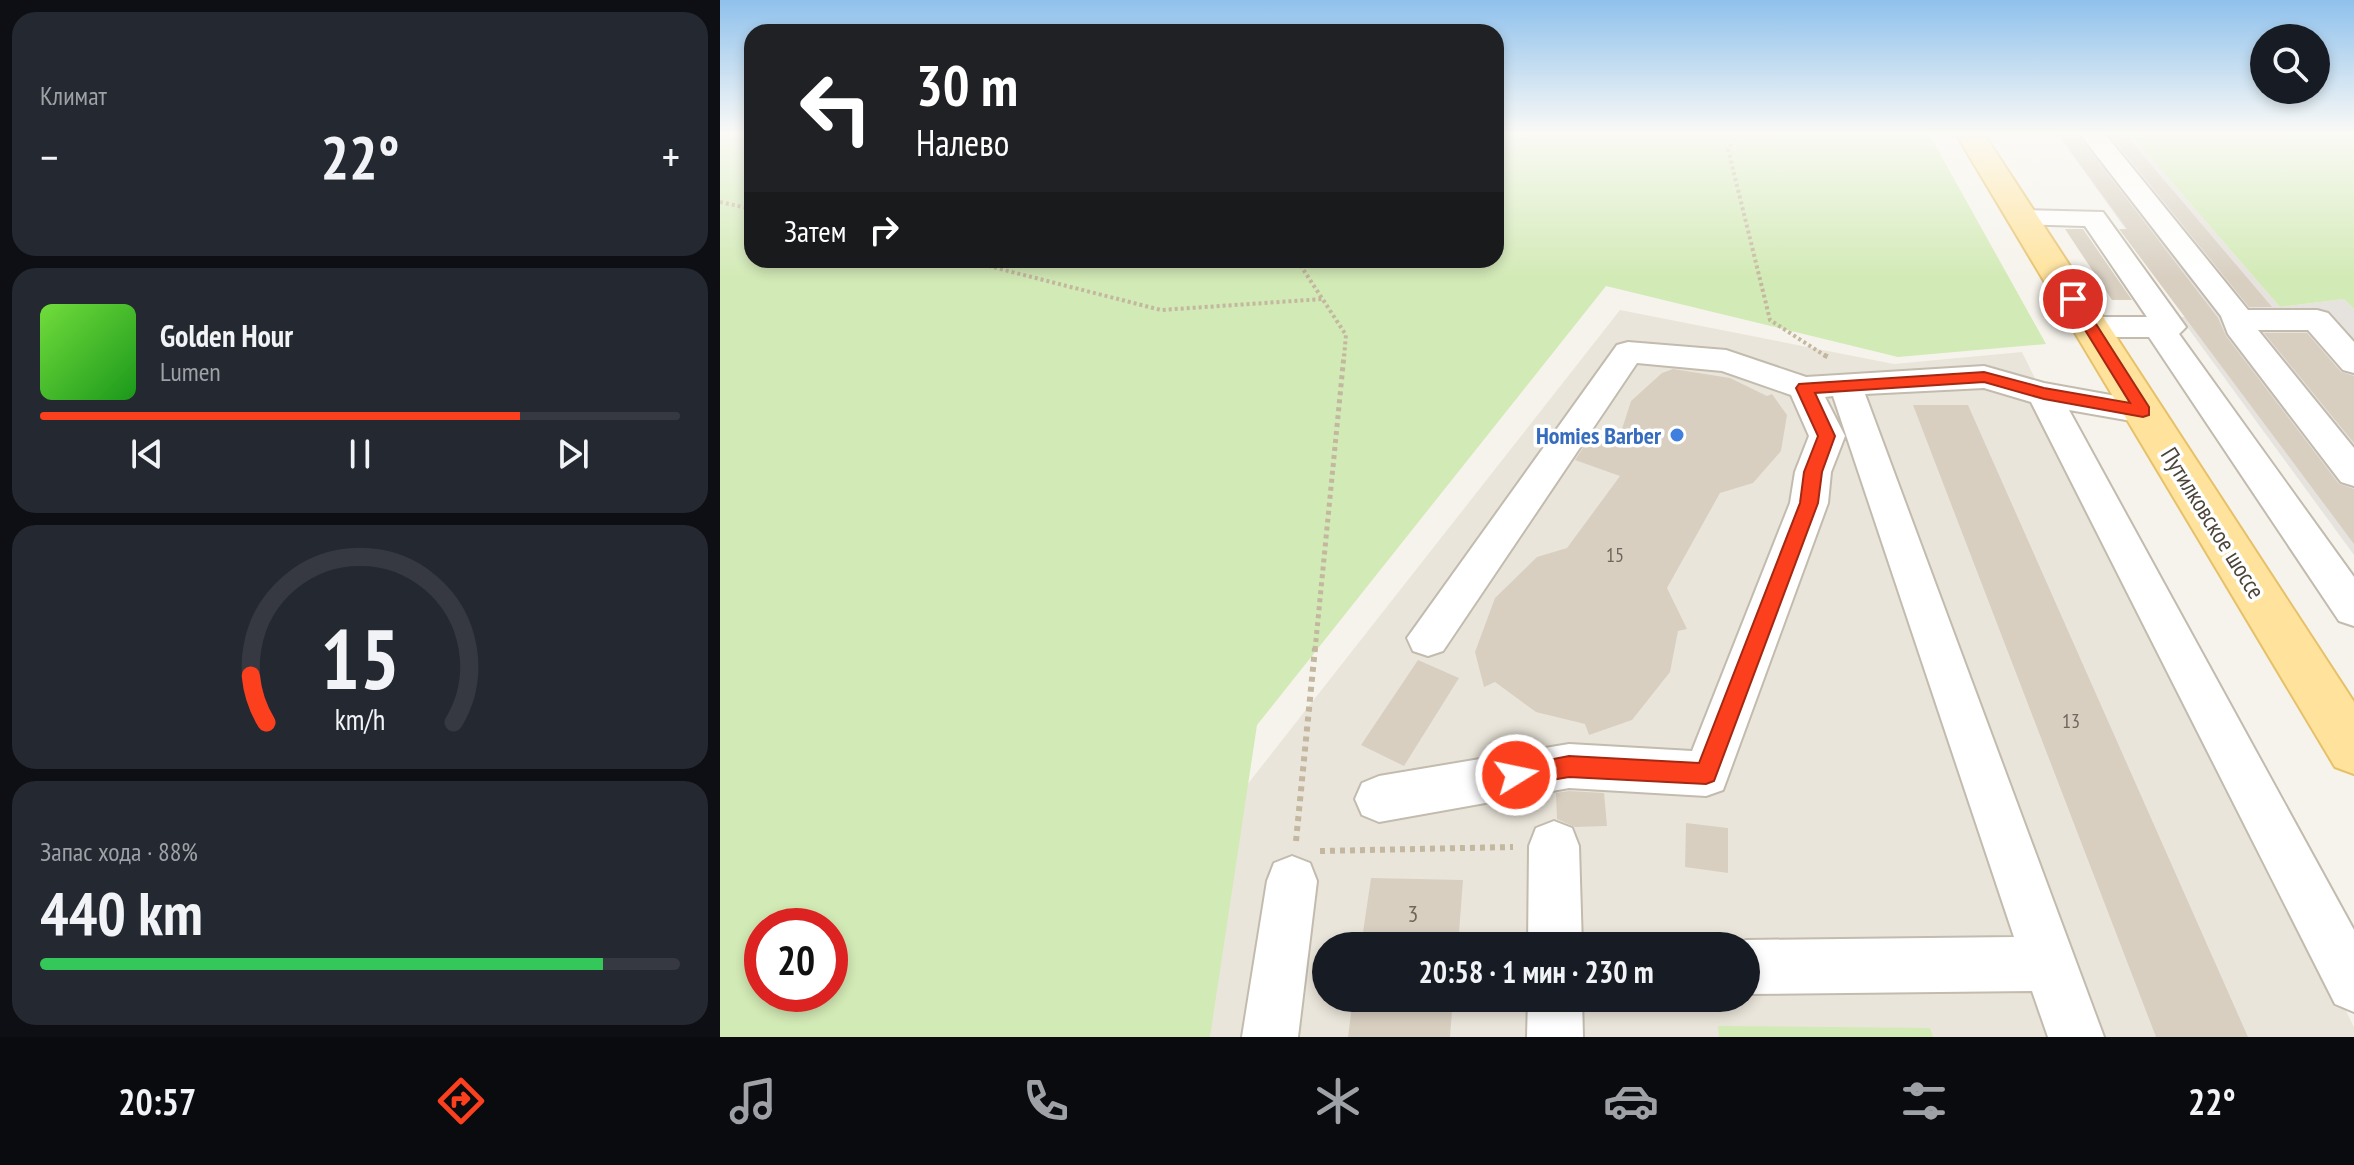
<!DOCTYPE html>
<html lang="ru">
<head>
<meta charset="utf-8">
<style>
  body { margin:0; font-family:"PT Sans Narrow",sans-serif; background:#242831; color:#f1f3f6; height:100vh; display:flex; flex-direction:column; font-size:30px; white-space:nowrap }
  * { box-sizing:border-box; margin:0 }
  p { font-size:26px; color:#9ea1a6 }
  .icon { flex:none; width:44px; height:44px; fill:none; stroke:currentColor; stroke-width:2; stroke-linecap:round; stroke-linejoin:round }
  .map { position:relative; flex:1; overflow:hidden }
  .drawer { display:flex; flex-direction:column; gap:12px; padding:12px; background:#0d0f14; width:720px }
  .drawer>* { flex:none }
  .hud { position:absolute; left:24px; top:24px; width:760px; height:244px; border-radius:24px; box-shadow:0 4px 12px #0003; background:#202124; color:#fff; overflow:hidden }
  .controls { position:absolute; left:1530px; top:24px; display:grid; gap:16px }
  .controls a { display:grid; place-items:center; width:80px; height:80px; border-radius:50%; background:#171b24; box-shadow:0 4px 12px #0003; font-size:40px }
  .speed { position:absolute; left:24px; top:908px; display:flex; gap:16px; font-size:40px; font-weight:700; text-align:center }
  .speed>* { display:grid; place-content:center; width:104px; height:104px; border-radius:50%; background:#171b24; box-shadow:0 4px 12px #0003; line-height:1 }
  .speed .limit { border:12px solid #d22; background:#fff; color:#111 }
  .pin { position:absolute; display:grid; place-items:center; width:68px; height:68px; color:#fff; margin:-34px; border:4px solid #fff; border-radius:50%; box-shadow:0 2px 8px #0007 }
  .me { position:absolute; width:88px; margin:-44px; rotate:80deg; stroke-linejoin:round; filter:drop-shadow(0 0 6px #0008) }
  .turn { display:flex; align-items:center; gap:28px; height:168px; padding:0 40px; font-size:36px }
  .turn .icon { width:104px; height:104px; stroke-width:2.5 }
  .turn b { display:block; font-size:56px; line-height:68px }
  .then { display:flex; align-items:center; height:76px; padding:0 40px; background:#0003; gap:16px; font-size:30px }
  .big { font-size:60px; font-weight:800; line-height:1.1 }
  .drawer .card { flex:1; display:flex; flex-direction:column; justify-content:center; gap:12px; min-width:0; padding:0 28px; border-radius:24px; background:#242831 }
  .drawer .dial { align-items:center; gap:0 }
  .dial svg { height:208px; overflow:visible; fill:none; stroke:#363941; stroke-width:7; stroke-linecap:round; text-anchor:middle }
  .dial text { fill:#f1f3f6; stroke:none }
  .song { display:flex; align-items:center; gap:24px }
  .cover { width:96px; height:96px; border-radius:12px; background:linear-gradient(135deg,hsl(100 70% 55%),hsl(120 70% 35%)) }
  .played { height:8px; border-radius:4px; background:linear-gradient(90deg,#fc3f1d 75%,#363941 75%) }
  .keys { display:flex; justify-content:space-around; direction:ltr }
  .heat { display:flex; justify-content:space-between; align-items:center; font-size:44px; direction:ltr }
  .charge { height:12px; border-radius:6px; background:linear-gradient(90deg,#34c759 88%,#363941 0) }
  .trip { position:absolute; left:592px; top:932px; width:448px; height:80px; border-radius:40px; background:#171b24; box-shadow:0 4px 12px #0003; font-weight:800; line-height:80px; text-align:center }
  .tab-bar { display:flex; height:128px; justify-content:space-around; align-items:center; background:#090b0e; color:#9ea1a6 }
  .tab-bar .icon { width:56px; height:56px }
  .tab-bar .selected { color:#fc3f1d }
  .tab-bar b { font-size:36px; color:#f1f3f6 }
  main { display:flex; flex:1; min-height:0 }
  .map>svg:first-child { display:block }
</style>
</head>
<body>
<main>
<section class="drawer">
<div class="card"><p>Климат</p>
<div class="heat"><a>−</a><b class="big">22°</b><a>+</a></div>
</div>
<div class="card">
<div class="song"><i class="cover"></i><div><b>Golden Hour</b><p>Lumen</p></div></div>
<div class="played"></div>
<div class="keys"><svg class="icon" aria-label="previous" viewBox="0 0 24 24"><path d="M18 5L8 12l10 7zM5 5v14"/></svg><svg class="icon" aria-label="pause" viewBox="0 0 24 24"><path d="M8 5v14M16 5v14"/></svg><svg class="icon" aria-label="next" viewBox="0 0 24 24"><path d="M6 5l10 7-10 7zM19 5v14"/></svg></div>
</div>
<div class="card dial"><svg viewBox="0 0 100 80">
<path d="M14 69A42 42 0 1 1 86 69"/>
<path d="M14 69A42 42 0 0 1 8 51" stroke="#fc3f1d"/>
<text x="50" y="56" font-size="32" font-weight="700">15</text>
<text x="50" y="72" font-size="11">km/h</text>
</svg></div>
<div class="card"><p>Запас хода · 88%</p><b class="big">440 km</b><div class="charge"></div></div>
</section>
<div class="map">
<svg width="1634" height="1037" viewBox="0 0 1634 1037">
  <rect width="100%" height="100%" fill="#f6f3ec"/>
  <path fill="#eae5da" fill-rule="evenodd" d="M900 310 1174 364 1302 352 1634 1027V1037H329ZM606 946H1026V998H606Z"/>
  <path fill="#e6e2dd" d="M1337 134H1410L1560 307 1624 299 1634 309V555L1460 317H1469Z"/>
  <path fill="#d2eab5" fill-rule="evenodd" d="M0 134H32V260H776V134H1209L1326 344 1178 357 886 286 537 725 490 1037H0ZM42 926H110V994H42Z
    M1410 134H1634V309L1624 299 1560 307Z
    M998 1026 1210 1028 1213 1037H999Z"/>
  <path fill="#d8cfc1" d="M1338 134H1357L1498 318 1506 336 1619 484 1634 489V544L1399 229H1407Z
    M1389 134H1405L1552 307H1529Z
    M1345 229H1363L1412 300H1392Z
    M1544 333H1587L1621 372 1634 376V443Z
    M953 369 1010 378 1047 396 1052 394 1067 415 1061 451 1033 483 1000 493 947 588 967 629 958 631 950 672 912 720 869 735 865 724 816 712 775 682 764 687 755 652 775 598 817 557 847 548 900 476 855 460 871 436 901 432 911 401 942 373Z
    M1193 405H1248L1528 1037H1436Z
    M698 660 739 678 684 766 641 745Z
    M849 791 884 793 887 826 855 827 837 819 836 793Z
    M966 823 1008 828V873L965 867Z
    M651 878 743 880 738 946H641Z
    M633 998H733L730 1037H628Z"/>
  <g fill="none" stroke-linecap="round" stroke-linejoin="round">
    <defs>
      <path id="minor" d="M1360 134H1385L1528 310H1597L1608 313 1634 342V373L1623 370 1588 330H1538L1634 448V486L1621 482 1508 334 1501 316Z
        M1303 210 1383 212 1466 327 1459 334 1634 577V626L1619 621 1429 337H1371L1360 334 1355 327 1360 320 1371 317H1427L1365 226 1293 224 1289 218 1293 212Z
        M908 342 1006 350 1086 377 1264 366 1324 383 1435 403 1440 411 1435 419 1423 423 1349 410 1634 930V1012L1615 1004 1311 402 1264 388 1145 394 1384 1037H1328L1312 991 1026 994V946H1012L1026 940 1294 937 1113 396 1105 397 1125 436 1111 472 1108 503 1003 790 986 796 849 788 659 822 642 815 635 799 642 783 659 776 849 744 972 751 1070 503 1075 472 1089 436 1071 395 1002 371 917 363 723 651 708 656 693 651 687 638 897 345Z
        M834 821 852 828 859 846 862 946H808L809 846 816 828Z
        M572 856 590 863 597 881 578 1037H522L547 881 554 863Z
        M808 998H862L863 1037H807Z"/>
      <path id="major" d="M1236 134H1264L1634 702V774L1615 767Z"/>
    </defs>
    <use href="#minor" stroke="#c2bbae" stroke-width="4"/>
    <use href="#major" stroke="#e6c16a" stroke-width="4"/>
    <path stroke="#c4b79f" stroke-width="4" stroke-dasharray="3 3" stroke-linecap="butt" d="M1018 134 1008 149 1050 320 1107 357
      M0 202 32 209
      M245 260 441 310 603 299
      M577 260 626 335 624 357"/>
    <path stroke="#c4b79f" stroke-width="5" stroke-dasharray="4 4" stroke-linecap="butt" d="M1104 355 1108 357
      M595 650 624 355"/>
    <path stroke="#c4b79f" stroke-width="6" stroke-dasharray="5 5" stroke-linecap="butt" d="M576 841 595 648
      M600 851 793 847"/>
    <use href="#minor" fill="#fff" fill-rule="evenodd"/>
    <use href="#major" fill="#ffe39c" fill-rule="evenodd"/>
  </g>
  <linearGradient id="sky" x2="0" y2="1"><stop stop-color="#8fc1ec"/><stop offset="0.48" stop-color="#fbfaf6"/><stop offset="1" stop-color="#fbfaf6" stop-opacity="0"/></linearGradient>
  <rect width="1634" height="279" fill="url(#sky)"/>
  <path fill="#fc3f1d" stroke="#a42913" stroke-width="2" d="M1353 294 1360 299 1429 407V415L1423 417 1324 399 1264 382 1095 393 1115 436 1102 472 1098 503 994 781 986 784 849 777 796 786 788 783 785 775 788 768 849 756 979 763 1080 503 1084 472 1098 436 1076 388 1079 384 1264 372 1324 388 1410 403 1346 299Z"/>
  <circle fill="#3f7fe0" stroke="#fff" stroke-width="3" cx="957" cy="435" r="8"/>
  <g text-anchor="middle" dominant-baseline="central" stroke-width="7" stroke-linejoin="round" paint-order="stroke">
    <g font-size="20" fill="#6e675b">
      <text x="895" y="555">15</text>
      <text x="1351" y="721">13</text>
    </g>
    <g font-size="24" font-weight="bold" fill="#366cbe" stroke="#fff" text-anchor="end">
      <text x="941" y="435">Homies Barber</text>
    </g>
    <g font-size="24" fill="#4b4439" stroke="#fff">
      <text transform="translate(1493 523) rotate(58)">Путилковское шоссе</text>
    </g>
    <g font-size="24" fill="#6e675b">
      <text x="693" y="913">3</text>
    </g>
  </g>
</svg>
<div class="controls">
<a><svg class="icon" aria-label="search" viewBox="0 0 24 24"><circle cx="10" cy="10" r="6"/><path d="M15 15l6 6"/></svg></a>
</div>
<div class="speed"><div class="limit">20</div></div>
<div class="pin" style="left:1353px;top:299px;background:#d93025"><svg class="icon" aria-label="arrive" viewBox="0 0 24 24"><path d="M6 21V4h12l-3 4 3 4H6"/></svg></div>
<svg class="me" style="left:796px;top:775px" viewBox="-20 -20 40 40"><circle r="17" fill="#fc3f1d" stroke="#fff" stroke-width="3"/><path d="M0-11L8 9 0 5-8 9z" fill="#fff"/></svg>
<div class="trip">20:58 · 1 мин · 230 m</div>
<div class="hud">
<div class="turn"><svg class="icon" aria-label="left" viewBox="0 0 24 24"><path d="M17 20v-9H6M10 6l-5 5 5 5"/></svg><div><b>30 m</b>Налево</div></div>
<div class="then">Затем<svg class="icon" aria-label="right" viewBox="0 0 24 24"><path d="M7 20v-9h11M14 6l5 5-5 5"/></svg></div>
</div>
</div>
</main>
<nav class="tab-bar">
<b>20:57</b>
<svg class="icon selected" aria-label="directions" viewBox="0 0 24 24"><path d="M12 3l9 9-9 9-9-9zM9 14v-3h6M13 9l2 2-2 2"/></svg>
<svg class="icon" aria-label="music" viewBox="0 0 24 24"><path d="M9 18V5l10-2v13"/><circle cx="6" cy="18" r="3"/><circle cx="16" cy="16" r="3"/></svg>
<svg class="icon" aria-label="phone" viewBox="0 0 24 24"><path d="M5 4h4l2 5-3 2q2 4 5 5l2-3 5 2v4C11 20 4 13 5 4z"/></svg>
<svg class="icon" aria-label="climate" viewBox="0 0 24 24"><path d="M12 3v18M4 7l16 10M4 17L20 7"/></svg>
<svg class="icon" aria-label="car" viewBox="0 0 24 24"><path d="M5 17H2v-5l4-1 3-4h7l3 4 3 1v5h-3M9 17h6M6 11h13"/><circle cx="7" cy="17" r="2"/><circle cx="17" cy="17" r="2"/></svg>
<svg class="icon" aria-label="filters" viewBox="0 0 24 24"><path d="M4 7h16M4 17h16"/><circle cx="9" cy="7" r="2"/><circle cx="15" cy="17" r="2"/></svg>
<b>22°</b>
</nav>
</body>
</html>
